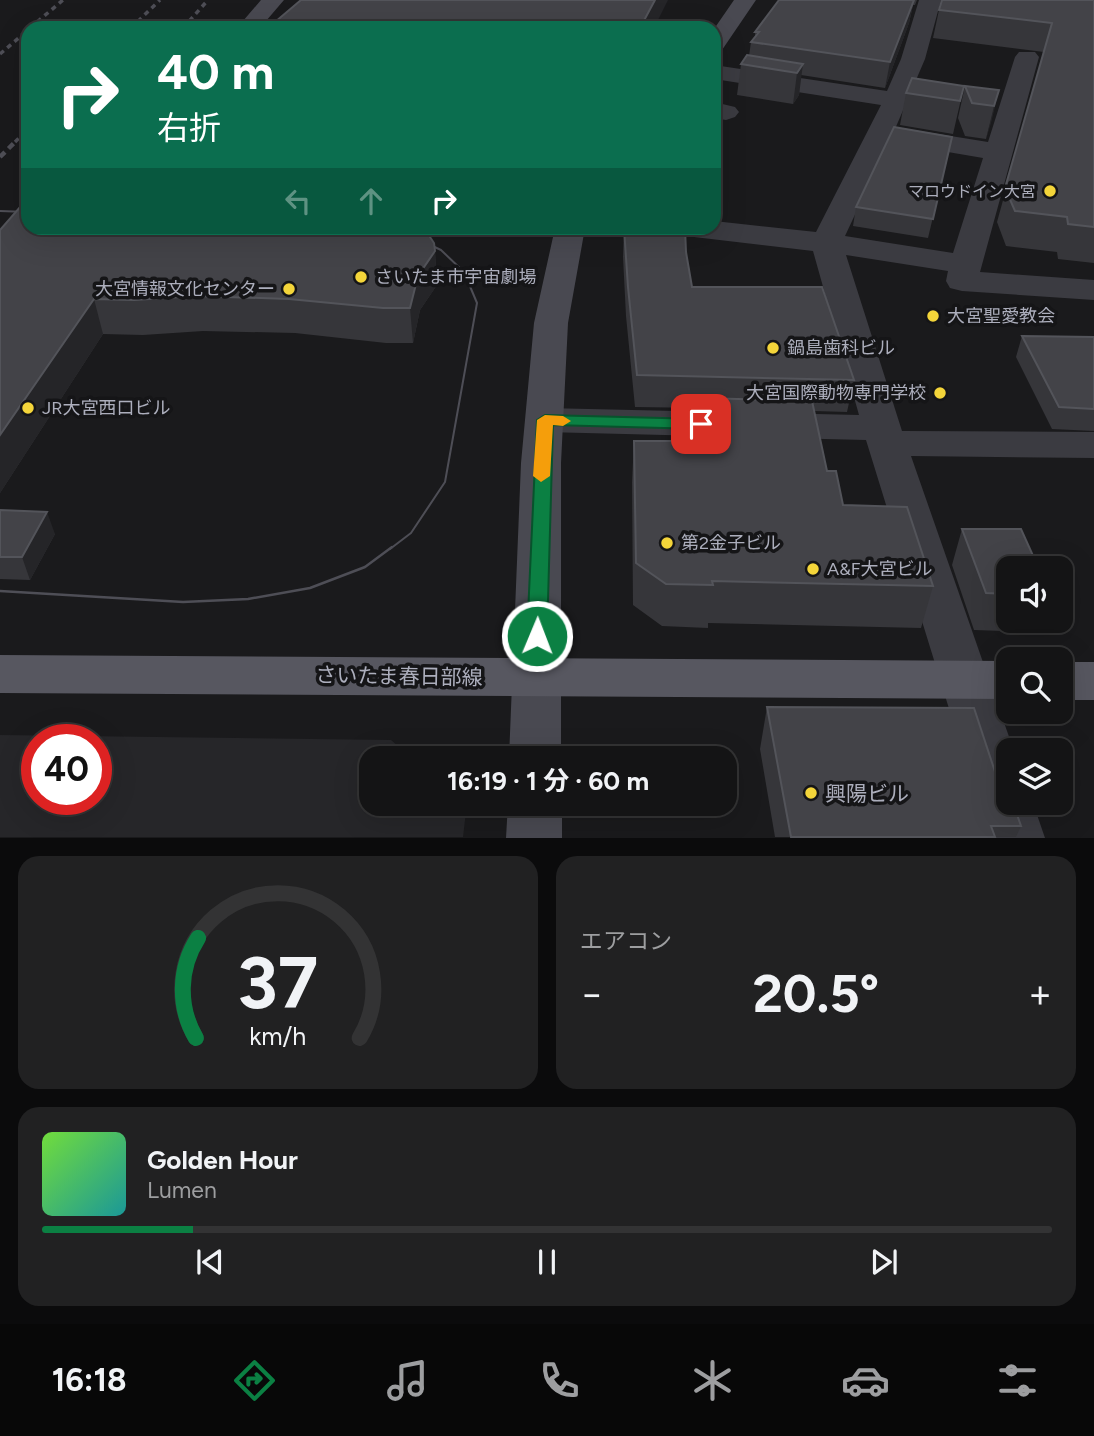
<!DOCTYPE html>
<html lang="ja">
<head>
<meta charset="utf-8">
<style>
  body { margin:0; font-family:Figtree,"Noto Sans JP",sans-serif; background:#212122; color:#f1f3f6; height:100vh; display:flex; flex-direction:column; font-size:26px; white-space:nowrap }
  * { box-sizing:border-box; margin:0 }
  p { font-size:23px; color:#9d9ea0 }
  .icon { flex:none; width:38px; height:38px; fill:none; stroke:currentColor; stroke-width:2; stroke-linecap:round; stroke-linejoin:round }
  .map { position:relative; height:838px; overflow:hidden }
  .details { display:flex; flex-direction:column; gap:18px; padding:18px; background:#0b0b0c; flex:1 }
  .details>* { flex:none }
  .guide { position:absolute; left:21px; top:21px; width:700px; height:214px; border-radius:21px; box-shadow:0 7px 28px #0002,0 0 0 2px #333334; background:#0b6e4f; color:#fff; overflow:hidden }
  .tools { position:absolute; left:996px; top:556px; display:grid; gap:14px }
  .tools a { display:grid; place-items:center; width:77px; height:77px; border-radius:14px; background:#141415; box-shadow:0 7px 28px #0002,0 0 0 2px #333334; font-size:35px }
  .speed { position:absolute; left:21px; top:724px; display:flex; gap:14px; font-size:35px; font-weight:700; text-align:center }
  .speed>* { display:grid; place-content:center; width:91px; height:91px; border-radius:50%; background:#141415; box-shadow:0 7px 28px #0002,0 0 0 2px #333334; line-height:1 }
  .speed .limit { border:10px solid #d22; background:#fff; color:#111 }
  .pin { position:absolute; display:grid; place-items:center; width:60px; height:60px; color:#fff; margin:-30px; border-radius:14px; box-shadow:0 4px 10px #0006 }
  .me { position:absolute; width:77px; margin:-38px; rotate:1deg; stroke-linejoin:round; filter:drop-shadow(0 0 5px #0008) }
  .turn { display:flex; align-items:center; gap:24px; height:147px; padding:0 21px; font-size:32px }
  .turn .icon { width:91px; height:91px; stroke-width:2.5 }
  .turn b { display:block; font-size:49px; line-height:60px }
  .lanes { display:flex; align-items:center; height:66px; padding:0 21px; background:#0003; justify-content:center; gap:35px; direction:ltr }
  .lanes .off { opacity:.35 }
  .big { font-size:52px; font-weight:700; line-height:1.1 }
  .details .card { flex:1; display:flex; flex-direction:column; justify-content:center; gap:10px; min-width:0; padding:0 24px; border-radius:21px; background:#212122 }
  .details .dial { align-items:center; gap:0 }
  .dial svg { height:182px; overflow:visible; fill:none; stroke:#333334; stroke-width:7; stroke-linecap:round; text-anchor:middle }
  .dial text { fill:#f1f3f6; stroke:none }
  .song { display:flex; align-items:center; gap:21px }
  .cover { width:84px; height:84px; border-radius:10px; background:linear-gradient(135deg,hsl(100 70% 55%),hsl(180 70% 35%)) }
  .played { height:7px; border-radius:4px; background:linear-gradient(90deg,#0b8043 15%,#333334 15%) }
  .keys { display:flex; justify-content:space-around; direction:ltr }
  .heat { display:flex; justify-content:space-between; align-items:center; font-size:38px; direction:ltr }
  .details .tiles { flex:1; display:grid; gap:18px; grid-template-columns:1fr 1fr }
  .card:last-child { grid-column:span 2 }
  .trip { position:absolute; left:359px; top:746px; width:378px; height:70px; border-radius:21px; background:#141415; box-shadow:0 7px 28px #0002,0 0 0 2px #333334; font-weight:700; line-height:70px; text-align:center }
  .dock { display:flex; height:112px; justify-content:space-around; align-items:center; background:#080808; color:#9d9ea0 }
  .dock .icon { width:49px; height:49px }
  .dock .current { color:#0b8043 }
  .dock b { font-size:32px; color:#f1f3f6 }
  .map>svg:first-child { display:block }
</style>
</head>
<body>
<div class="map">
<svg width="1094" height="838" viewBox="0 0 1094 838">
  <rect width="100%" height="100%" fill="#1a1a1c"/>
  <path fill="#262629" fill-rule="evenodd" d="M0 735 391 740 412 758H371V803H467L463 837H0ZM37 740H96V800H37Z"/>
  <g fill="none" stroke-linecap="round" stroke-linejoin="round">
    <path fill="#3b3b41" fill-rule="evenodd" d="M919 0H941L925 59 895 129 901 128 988 142 1015 57 1019 52H1035L1039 57 980 272 1094 280V300L962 291 950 288 946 281 948 271 846 255 902 431 1094 432V458L911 456 1014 751H1008V803H1033L1045 838H989L866 440 545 432 531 428 526 420 531 412 545 408 859 415 813 251 694 237 683 235 679 228H714V221L816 232 881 105 714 79V65L887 91 901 59ZM890 140 901 144 983 158 953 253 845 236Z
      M714 102 735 107 739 112 735 117 726 120 714 118Z"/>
    <path fill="#494951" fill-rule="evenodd" d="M261 0H284L260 28H237Z
      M734 0H756L722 50 714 52V29Z
      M555 228H585L568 323 561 463V758H509L521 463 534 323Z
      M508 803H562V838H506Z"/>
    <path fill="#575760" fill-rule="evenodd" d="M0 655 1008 661V699L0 693Z
      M1060 662H1094V700H1060Z"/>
    <path stroke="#4e4e56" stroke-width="2" d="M0 211 28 212
      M378 228 411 236 441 250 464 272 477 303 445 482 411 533 390 549"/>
    <path stroke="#4e4e56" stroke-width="2.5" d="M0 591 183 602 248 599 310 588 365 567 392 547"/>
    <path stroke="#4e4e56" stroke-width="3.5" stroke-dasharray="5 4.5" stroke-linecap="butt" d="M30 28 63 0
      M131 28 160 0
      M183 28 208 0
      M0 54 28 30
      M15 142 28 129"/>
    <path stroke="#4e4e56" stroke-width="4.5" stroke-dasharray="7 5" stroke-linecap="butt" d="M0 157 17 140"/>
  </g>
  <path fill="#36363a" d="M779 0H917L915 5H913L909 23 885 88 801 75 799 95 793 104 737 95 741 64 749 56 751 42 755 37V32Z
    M1094 0V263L1058 259 1057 252 1006 246 997 222 1044 52 933 38 939 10Z
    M964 86 953 134 900 125 906 93Z
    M965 86 999 90 986 139 965 136 958 118Z
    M952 137 928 238 853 226 856 207Z
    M624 228 634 229 686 252 692 287 854 380 847 412 814 411 827 471 843 505 933 586 921 628 708 623V628L662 626 633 605 632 482 634 441H700L702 408 635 407 626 316 623 257Z
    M0 230 435 251 437 285 420 310 413 343H386L295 333 203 331 143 335 103 334 0 493Z
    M1022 336 1094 337V431L1052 429 1016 357Z
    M0 510 55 534 30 580 0 579Z
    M962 529 1008 569V621H1041L1037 632 974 630 952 565Z
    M767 707 1003 796 1021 826 1016 837H775L760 749Z"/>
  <path fill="#252528" d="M655 0H668L654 28H640Z
    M914 0 909 23 885 88 890 62Z
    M803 64 799 95 793 104 797 73Z
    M999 90 991 123 986 139 994 106Z
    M435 251 437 285 420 310 413 343 410 308 418 276Z
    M94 299 103 334 0 493V435Z
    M47 512 55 534 30 580 22 557Z"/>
  <path fill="#434348" stroke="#53545a" stroke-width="2" d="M301 0H655L640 28H268Z
    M779 0H914L890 62 751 42 759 32H755Z
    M942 0H1094V227L1068 224 1067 217 1015 211 1005 188 1052 23 939 10Z
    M747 55 803 64 797 73 741 64Z
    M912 78 964 86 960 101 906 93Z
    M965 86 999 90 994 106 972 103Z
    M894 127 952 137 933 219 856 207Z
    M28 198V228H424L434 243 435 251 418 276 410 308H383L289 299 196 296 134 300 94 299 0 435V230Z
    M624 228H685L686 252 692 287H822L854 380 637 375 628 287Z
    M1022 336 1094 337V409L1059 407Z
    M703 398 812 401 827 471H836L843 505 907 507 933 586 712 581 713 585 666 584 636 563 634 441H708Z
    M0 510 47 512 22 557H0Z
    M962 529H1021L1039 569H1008V594L986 593Z
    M767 707 974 708 1003 796 1008 798V803H1013L1021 826H991L995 837H791Z"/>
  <path fill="#0b8043" stroke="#07532c" stroke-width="2" d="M545 415 701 419 709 424 701 429 553 425 547 636 544 641 537 643 530 641 527 636 537 420Z"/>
  <path fill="#f59e0b" d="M545 415 563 416 571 421 563 426 553 425 550 476 541 482 533 476 537 420Z"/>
  <g fill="#f4d53a" stroke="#151517" stroke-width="2.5">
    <circle cx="1050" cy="191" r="7"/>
    <circle cx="361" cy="277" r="7"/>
    <circle cx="289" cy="289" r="7"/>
    <circle cx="933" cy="316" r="7"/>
    <circle cx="773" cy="348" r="7"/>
    <circle cx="940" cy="393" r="7"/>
    <circle cx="28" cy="408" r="7"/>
    <circle cx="667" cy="543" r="7"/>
    <circle cx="813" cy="569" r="7"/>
    <circle cx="811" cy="793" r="7"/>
  </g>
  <g text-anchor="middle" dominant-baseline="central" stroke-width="7" stroke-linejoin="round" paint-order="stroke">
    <g font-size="16" fill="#acaebc" stroke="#151517" text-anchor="end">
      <text x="1036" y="191">マロウドイン大宮</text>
    </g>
    <g font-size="18" fill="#acaebc" stroke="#151517" text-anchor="start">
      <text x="375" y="277">さいたま市宇宙劇場</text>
      <text x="275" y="289" text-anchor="end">大宮情報文化センター</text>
      <text x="947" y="316">大宮聖愛教会</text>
      <text x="787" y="348">鍋島歯科ビル</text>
      <text x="926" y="393" text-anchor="end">大宮国際動物専門学校</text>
      <text x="42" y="408">JR大宮西口ビル</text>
      <text x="681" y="543">第2金子ビル</text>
      <text x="827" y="569">A&amp;F大宮ビル</text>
    </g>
    <g font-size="21" fill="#acaebc" stroke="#151517">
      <text transform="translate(399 676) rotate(1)">さいたま春日部線</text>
    </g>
    <g font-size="21" fill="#acaebc" stroke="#151517" text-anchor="start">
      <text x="825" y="793">興陽ビル</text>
    </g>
  </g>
</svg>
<div class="tools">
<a><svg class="icon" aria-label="sound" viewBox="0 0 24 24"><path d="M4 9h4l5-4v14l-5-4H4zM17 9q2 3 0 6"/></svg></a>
<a><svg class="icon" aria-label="search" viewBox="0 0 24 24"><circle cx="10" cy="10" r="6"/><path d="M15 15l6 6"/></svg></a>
<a><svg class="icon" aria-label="layers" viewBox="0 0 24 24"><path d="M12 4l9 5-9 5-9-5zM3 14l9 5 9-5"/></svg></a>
</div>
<div class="speed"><div class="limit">40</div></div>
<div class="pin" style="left:701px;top:424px;background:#d93025"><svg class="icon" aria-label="arrive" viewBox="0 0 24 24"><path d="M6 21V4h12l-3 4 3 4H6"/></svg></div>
<svg class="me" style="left:537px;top:636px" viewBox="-20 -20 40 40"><circle r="17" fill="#0b8043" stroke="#fff" stroke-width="3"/><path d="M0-11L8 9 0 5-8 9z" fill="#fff"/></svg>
<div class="trip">16:19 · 1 分 · 60 m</div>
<div class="guide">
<div class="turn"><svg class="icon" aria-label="right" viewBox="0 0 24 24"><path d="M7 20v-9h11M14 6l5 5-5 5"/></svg><div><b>40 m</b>右折</div></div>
<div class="lanes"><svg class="icon off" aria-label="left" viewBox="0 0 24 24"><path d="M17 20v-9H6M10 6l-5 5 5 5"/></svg><svg class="icon off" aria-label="ahead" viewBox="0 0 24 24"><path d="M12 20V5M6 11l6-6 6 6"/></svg><svg class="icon" aria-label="right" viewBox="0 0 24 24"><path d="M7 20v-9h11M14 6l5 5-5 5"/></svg></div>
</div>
</div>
<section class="details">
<div class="tiles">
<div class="card dial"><svg viewBox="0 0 100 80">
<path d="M14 69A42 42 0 1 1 86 69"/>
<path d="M14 69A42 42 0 0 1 15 25" stroke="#0b8043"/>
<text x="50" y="56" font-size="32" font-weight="700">37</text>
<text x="50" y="72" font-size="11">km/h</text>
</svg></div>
<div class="card"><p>エアコン</p>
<div class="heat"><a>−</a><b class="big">20.5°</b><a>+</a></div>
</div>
<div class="card">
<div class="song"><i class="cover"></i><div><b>Golden Hour</b><p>Lumen</p></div></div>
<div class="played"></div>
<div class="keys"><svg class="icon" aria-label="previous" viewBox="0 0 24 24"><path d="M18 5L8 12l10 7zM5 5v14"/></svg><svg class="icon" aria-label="pause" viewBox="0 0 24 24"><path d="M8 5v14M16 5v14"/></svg><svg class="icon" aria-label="next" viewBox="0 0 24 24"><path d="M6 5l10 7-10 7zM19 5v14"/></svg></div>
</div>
</div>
</section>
<nav class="dock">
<b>16:18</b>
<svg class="icon current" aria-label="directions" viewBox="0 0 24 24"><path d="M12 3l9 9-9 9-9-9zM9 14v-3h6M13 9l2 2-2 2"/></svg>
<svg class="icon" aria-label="music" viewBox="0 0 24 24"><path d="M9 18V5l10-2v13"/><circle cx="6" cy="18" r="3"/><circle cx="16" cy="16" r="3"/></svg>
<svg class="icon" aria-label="phone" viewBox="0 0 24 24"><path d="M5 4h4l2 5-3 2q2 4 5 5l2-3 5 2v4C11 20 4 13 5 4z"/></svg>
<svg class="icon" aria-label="climate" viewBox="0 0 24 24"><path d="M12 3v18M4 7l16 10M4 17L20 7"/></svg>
<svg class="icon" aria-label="car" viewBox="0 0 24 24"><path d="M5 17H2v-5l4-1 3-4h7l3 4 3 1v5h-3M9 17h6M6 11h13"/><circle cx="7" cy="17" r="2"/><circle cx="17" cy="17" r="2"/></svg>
<svg class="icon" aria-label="filters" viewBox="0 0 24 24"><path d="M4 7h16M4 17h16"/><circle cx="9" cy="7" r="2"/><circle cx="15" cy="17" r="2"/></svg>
</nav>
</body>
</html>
